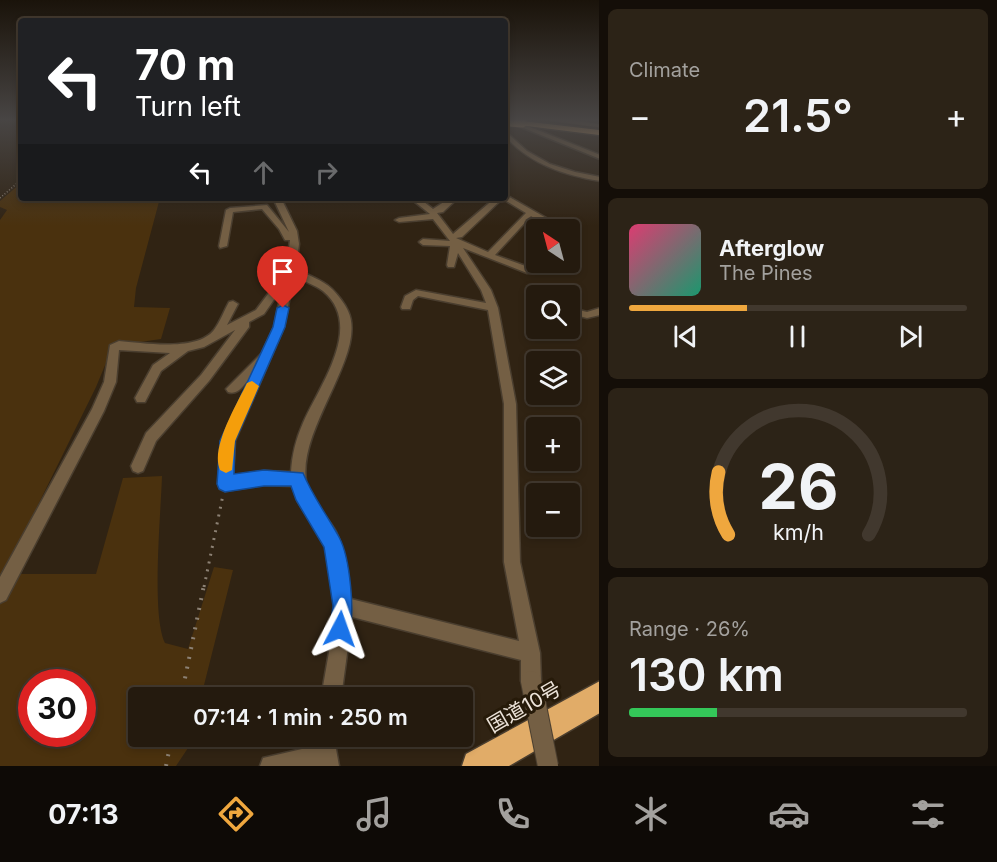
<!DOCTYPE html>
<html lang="en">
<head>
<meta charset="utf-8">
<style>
  body { margin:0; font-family:Inter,"Noto Sans JP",sans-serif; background:#2c2317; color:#f1f3f6; height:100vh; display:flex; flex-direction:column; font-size:22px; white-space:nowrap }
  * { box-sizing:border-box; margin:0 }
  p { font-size:20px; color:#a3a19e }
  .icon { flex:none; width:33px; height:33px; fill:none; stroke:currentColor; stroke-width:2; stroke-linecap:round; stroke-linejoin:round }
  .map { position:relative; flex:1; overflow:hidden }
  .details { display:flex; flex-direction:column; gap:9px; padding:9px; background:#140e08; width:398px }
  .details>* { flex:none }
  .banner { position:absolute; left:18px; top:18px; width:490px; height:183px; border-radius:6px; box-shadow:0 3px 9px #0003,0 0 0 2px #41382e; background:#202124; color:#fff; overflow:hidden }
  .needle { width:39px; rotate:324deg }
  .fabs { position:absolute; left:526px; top:219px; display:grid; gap:12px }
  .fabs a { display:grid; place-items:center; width:54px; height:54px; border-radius:6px; background:#241a0e; box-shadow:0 3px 9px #0003,0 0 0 2px #41382e; font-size:30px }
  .speed { position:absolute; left:18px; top:669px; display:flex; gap:12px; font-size:30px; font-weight:700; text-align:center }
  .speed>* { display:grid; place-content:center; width:78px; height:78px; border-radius:50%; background:#241a0e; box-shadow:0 3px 9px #0003,0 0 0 2px #41382e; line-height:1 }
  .speed .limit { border:9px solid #d22; background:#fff; color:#111 }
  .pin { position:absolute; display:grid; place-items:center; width:51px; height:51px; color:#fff; margin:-62px -26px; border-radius:50% 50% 50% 0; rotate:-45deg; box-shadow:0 0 6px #0007 }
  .pin .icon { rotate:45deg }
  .me { position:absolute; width:66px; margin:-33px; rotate:4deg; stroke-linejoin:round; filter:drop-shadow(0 0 4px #0008) }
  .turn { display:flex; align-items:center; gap:21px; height:126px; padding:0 18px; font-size:27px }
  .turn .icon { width:78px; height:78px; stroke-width:2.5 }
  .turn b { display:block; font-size:42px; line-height:51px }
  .lanes { display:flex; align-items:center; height:57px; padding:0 18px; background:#0003; justify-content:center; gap:30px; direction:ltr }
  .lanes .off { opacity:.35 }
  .big { font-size:45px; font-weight:600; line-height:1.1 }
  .details .widget { flex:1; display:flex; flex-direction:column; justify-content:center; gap:9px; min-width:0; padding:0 21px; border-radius:9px; background:#2c2317 }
  .details .dial { align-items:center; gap:0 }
  .dial svg { height:156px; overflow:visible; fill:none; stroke:#41382e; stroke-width:7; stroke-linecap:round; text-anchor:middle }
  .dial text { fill:#f1f3f6; stroke:none }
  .song { display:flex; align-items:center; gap:18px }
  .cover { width:72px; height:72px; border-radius:9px; background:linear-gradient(135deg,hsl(340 70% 55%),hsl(160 70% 35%)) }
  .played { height:6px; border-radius:3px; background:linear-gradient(90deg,#efa73e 35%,#41382e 35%) }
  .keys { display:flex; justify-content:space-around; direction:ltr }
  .heat { display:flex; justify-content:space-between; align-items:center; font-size:33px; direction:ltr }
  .charge { height:9px; border-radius:4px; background:linear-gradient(90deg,#34c759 26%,#41382e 0) }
  .trip { position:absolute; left:128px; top:687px; width:345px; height:60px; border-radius:6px; background:#241a0e; box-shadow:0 3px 9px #0003,0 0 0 2px #41382e; font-weight:600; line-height:60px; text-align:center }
  .tabs { display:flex; height:96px; justify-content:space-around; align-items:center; background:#0e0a06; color:#a3a19e }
  .tabs .icon { width:42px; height:42px }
  .tabs .on { color:#efa73e }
  .tabs b { font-size:27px; color:#f1f3f6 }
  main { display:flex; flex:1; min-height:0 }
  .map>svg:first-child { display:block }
</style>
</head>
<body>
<main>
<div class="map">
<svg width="600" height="766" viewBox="0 0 600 766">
  <rect width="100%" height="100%" fill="#302313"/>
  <path fill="#4a310e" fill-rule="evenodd" d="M21 183V198H160L136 288 134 307 170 308 161 339 113 346 96 387 4 574H96L123 478 162 476C161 512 151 615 165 643L188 649 214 567 233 570 201 697 138 698V736L191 737 188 748 176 766H0V220L7 210 0 207V201ZM32 682H82V734H32Z"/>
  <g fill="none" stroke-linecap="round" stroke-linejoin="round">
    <defs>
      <path id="lane" d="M550 119 600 126"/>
      <path id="street" d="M506 119H510L600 155V159L506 121Z
        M506 132 527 151 550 164 575 172 600 177V181C564 175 530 164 506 137Z
        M506 195 548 219 558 230H549L531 216 495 255 531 268 537 261 545 262 539 272 527 273 463 248 491 290 498 308 516 404 520 562 540 653 541 681 538 688 531 691 524 688 521 681V660L352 617 341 698H321L333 629 334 598 326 546 298 502 292 486 264 485 225 491 220 489 218 484 221 441 251 377C244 384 238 396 228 392L226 389 262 353 274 327 282 288 264 314 249 322V327L209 381 156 441 143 471 138 473 133 471 131 466 146 433 201 375 235 330 204 347 188 351 161 371 145 402H137L135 398 153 365 170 353 119 350 116 382 104 411 6 600 0 603V577L92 409 104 382 110 345 119 341C143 343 197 352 214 330 220 322 224 311 229 302L233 301 238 304 227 325 256 310 286 270 290 240H285L279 229 262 209 233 212 227 246 220 248 219 246 226 210 230 208 267 205 289 232 273 198H281L297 231 299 244 296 269C307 275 323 280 332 289 337 294 345 304 348 311 368 353 298 427 306 481 308 501 327 515 336 532 345 550 348 579 351 599L519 641 504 562V404L488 310 418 296 413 300 410 309H402L401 307 405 296 416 290 486 303 481 290 458 253 454 267H448L447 265 450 246 423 245 419 242 423 239 450 241 433 219 399 222 395 220 399 218 430 214 410 198H419L433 209 450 198H458L443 212 437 213 453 234 495 198H503L462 237 456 238 488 252 526 213 503 199ZM294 276C303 281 315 285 323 291 365 326 319 386 303 423 296 439 292 454 291 472L264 471 233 476 235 441 284 327Z
        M600 308V315L587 318 571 314 570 312 575 309 587 312Z
        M315 736H336V749L339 766H260L263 758 315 746Z"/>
      <path id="highway" d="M522 121 600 130V135L519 125Z
        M600 681V713L509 766H462L466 754Z"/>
    </defs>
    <use href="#lane" stroke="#4a3e2f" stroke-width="4.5"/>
    <use href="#street" stroke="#4a3e2f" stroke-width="3"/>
    <use href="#highway" stroke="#4a3e2f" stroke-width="3"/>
    <path stroke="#8c8174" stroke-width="1.5" stroke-dasharray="1 2" stroke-linecap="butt" d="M0 198 21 180"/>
    <path stroke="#8c8174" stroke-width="3" stroke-dasharray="2 6" stroke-linecap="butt" d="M204 587 223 495"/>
    <path stroke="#8c8174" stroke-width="4" stroke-dasharray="2 8" stroke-linecap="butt" d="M181 698 204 585
      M166 766 172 736"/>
    <use href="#lane" stroke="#745f44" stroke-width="3"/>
    <use href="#street" fill="#745f44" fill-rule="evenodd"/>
    <use href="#highway" fill="#e1ac68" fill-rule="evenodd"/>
    <defs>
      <path id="street-bridge" d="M531 681 548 766"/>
      <path id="highway-bridge" d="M510 122 522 123"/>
    </defs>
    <use href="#street-bridge" stroke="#4a3e2f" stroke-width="22" stroke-linecap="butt"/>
    <use href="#highway-bridge" stroke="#4a3e2f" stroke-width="10" stroke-linecap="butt"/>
    <use href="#street-bridge" stroke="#745f44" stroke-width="20"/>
    <use href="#highway-bridge" stroke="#e1ac68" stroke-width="9"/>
  </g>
  <linearGradient id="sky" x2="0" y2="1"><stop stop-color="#1a130a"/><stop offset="0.53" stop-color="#484544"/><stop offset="1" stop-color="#484544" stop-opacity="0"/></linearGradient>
  <rect width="600" height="226" fill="url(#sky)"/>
  <path fill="#1a73e8" stroke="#114b97" stroke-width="1.5" d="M283 305 289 308 285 327 235 441 234 474 264 470 303 473C313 497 327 515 339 537 350 557 356 616 348 636L340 639 333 636 330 629 333 606 324 547 296 500 291 486H264L225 492 219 489 217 484 220 441 273 327 277 308Z"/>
  <path fill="#f59e0b" d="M252 381 259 386 235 441 232 470 226 473 220 470C210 448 237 404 247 383Z"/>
  <g text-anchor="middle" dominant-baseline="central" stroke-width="6" stroke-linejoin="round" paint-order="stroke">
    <g font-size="20" fill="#ece3d9" stroke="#261a09">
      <text transform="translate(524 707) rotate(-30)">国道10号</text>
    </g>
  </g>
</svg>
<div class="fabs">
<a><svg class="needle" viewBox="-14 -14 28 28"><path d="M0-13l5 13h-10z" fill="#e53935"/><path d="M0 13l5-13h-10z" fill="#a3a19e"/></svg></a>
<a><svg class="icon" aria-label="search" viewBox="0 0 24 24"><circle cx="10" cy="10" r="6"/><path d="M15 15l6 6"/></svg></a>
<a><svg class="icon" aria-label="layers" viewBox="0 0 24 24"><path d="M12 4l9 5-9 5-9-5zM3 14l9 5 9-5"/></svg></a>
<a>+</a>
<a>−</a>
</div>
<div class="speed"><div class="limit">30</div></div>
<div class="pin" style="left:283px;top:308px;background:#d93025"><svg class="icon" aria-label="arrive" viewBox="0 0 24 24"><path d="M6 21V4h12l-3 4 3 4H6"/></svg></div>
<svg class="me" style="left:340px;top:629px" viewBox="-20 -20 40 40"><path d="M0-17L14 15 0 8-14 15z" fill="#1a73e8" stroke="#fff" stroke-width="4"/></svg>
<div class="trip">07:14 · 1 min · 250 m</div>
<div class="banner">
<div class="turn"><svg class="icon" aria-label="left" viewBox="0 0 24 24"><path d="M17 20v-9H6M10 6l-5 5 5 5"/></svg><div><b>70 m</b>Turn left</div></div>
<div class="lanes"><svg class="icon" aria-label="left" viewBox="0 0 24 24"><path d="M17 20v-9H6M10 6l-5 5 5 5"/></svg><svg class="icon off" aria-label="ahead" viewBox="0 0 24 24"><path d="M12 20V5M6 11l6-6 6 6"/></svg><svg class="icon off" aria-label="right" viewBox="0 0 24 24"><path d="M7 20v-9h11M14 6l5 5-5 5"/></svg></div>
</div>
</div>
<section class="details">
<div class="widget"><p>Climate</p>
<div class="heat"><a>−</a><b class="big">21.5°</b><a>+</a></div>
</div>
<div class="widget">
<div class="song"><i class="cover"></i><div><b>Afterglow</b><p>The Pines</p></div></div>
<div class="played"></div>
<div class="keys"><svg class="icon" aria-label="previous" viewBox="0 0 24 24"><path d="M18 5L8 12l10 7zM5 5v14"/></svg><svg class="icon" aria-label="pause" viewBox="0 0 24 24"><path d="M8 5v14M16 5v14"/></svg><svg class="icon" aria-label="next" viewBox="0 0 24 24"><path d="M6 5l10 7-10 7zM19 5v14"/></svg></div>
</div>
<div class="widget dial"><svg viewBox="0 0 100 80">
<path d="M14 69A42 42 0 1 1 86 69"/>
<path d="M14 69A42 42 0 0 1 9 37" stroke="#efa73e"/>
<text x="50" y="56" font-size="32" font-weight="700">26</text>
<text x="50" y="72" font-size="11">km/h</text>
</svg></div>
<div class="widget"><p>Range · 26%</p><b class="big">130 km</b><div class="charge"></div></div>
</section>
</main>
<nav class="tabs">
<b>07:13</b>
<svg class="icon on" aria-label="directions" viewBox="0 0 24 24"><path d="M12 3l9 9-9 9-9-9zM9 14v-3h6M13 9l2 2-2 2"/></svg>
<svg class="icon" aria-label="music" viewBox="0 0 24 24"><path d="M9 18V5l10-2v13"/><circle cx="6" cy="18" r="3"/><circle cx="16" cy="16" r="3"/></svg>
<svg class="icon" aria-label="phone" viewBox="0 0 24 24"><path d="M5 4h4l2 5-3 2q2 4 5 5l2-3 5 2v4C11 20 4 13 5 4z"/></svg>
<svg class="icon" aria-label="climate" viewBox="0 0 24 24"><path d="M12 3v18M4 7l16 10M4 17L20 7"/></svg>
<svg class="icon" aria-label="car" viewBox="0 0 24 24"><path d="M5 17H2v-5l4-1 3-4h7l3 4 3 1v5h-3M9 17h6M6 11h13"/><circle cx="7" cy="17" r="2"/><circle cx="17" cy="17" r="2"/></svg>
<svg class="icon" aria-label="filters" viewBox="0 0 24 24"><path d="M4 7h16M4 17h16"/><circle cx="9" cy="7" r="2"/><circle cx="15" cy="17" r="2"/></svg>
</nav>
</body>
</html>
